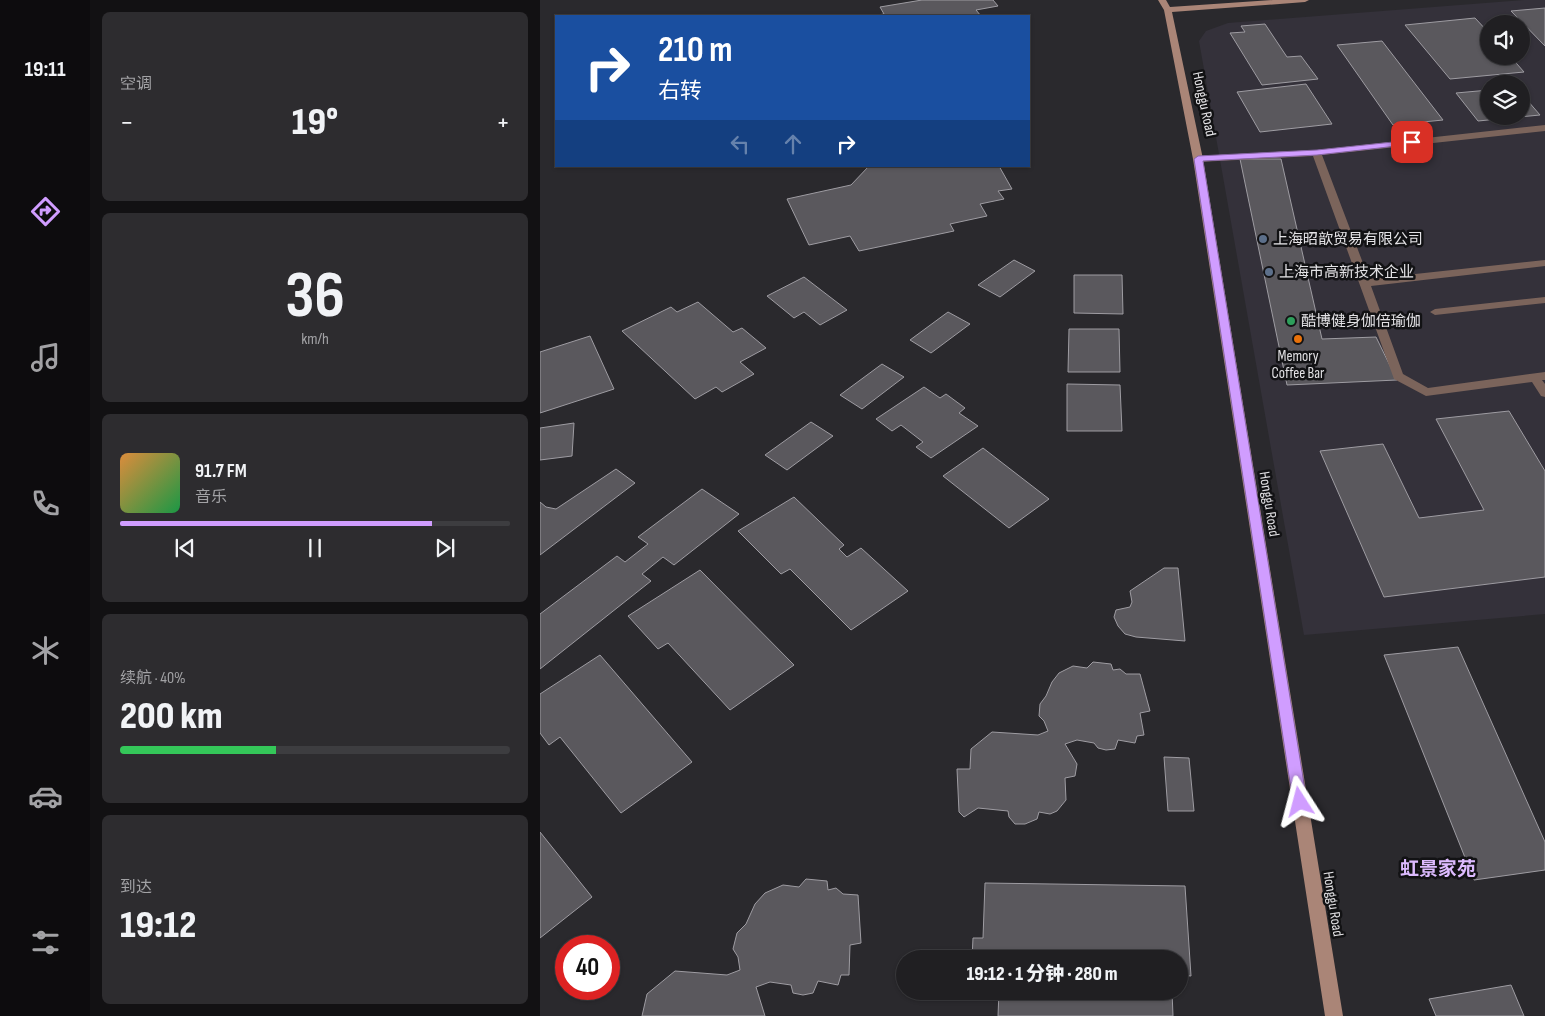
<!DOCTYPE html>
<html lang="zh">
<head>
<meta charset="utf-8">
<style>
  body { margin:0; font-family:"Sofia Sans Condensed","Noto Sans SC",sans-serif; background:#2d2c2f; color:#f1f3f6; height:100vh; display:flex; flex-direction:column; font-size:19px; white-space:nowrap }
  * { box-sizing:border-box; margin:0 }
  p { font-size:16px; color:#a2a2a5 }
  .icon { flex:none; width:28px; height:28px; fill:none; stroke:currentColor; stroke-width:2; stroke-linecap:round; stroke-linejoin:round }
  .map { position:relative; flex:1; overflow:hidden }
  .details { display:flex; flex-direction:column; gap:12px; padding:12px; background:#121113; width:450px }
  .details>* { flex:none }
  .guide { position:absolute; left:15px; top:15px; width:475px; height:152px; border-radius:0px; box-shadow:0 1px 4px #0004,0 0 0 1px #3d3d40; background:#1a4fa0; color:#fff; overflow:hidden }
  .fabs { position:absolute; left:940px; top:15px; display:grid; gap:10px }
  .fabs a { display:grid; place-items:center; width:50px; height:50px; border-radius:50%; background:#201f22; box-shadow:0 1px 4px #0004,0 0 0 1px #3d3d40; font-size:25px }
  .speed { position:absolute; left:15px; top:935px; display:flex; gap:10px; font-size:25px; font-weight:700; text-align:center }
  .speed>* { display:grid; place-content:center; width:65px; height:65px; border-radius:50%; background:#201f22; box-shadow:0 1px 4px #0004,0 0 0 1px #3d3d40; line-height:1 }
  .speed .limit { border:8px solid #d22; background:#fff; color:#111 }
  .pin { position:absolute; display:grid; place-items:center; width:42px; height:42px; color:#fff; margin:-21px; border-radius:10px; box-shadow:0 2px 8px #0006 }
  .me { position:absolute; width:55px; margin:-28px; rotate:351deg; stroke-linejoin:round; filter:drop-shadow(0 0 4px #0008) }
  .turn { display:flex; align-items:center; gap:18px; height:105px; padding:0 20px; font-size:22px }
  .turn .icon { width:65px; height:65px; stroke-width:2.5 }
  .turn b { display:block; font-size:35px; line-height:42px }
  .lanes { display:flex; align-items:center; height:48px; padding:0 20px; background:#0003; justify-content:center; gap:25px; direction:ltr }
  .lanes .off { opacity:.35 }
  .big { font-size:38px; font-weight:800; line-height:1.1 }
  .details .card { flex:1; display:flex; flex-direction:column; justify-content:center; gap:8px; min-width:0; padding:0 18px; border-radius:8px; background:#2d2c2f }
  .details .dial { align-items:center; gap:0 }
  .dial b { font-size:65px; line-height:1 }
  .song { display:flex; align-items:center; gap:15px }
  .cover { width:60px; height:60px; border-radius:8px; background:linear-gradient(135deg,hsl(30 70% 55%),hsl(140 70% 35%)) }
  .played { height:5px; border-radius:2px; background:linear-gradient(90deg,#d09dff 80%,#3d3d40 80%) }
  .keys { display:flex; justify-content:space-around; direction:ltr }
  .heat { display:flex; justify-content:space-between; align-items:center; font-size:28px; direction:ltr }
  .charge { height:8px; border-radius:4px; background:linear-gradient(90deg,#34c759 40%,#3d3d40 0) }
  .trip { position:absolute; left:356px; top:950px; width:292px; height:50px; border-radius:25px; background:#201f22; box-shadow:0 1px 4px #0004,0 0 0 1px #3d3d40; font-weight:800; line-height:50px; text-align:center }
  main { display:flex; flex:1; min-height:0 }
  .tab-bar { display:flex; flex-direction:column; width:90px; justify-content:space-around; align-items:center; background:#0d0c0e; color:#a2a2a5 }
  .tab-bar .icon { width:35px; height:35px }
  .tab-bar .on { color:#d09dff }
  .tab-bar b { font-size:22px; color:#f1f3f6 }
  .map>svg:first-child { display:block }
</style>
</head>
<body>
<main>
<nav class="tab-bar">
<b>19:11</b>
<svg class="icon on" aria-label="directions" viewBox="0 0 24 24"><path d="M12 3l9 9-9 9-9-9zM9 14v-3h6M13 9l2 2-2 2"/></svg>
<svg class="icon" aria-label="music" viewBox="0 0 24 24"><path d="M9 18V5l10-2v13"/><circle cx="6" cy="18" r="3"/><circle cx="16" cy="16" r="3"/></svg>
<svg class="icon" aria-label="phone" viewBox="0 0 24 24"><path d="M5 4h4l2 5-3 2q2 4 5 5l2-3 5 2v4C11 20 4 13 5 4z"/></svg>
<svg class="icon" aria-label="climate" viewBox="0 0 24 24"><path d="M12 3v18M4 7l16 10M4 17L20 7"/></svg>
<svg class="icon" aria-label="car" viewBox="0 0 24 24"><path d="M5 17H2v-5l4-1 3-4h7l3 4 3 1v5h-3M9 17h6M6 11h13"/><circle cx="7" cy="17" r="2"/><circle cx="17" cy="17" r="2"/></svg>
<svg class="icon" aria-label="filters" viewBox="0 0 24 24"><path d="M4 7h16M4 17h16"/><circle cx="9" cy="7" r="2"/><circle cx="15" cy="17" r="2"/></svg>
</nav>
<section class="details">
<div class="card"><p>空调</p>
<div class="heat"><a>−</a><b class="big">19°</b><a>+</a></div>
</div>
<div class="card dial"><b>36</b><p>km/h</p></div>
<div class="card">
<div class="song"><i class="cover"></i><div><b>91.7 FM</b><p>音乐</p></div></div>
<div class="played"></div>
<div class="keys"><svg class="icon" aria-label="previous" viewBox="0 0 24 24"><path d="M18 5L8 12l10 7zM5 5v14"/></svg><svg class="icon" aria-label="pause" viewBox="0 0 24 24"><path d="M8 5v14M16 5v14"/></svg><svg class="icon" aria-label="next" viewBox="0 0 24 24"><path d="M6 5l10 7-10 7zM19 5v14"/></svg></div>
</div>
<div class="card"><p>续航 · 40%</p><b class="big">200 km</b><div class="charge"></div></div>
<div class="card"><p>到达</p><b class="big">19:12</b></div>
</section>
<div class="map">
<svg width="1005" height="1016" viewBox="0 0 1005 1016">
  <rect width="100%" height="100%" fill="#2a292d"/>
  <path fill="#34313a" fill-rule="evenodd" d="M984 0H1005V614L764 635 659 41 666 31 688 23ZM949 24H981V56H949ZM949 84H981V116H949Z"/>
  <path fill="#5a585d" stroke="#9e9ca2" d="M382 0H453L458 6 436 10 441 16H332L344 14 340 7Z
    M1005 8V46L971 11Z
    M935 18 949 33V56H970L984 72 910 79 865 25Z
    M725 24 747 57 761 56 778 79 722 85 690 33 705 32 701 26Z
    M842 41 903 120 853 125 797 45Z
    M766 84 792 124 720 132 697 92Z
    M949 90V116H981V93L1000 115 938 121 916 93Z
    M700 159H741L782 339 836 337 857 380 747 385Z
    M459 166 472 189 458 191 464 199 440 204 447 216 410 224 414 231 319 251 310 236 269 245 247 199 311 185 329 166Z
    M474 260 495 271 460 297 438 285Z
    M534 275H582L583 314 534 313Z
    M264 277 307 310 280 325 264 312 254 318 227 296Z
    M158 302 193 332 202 328 226 348 200 362 214 374 182 392 176 387 155 399 82 331 131 307 137 312Z
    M408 312 430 324 391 353 370 340Z
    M529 329H579L580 372H528Z
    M50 336 74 389 0 413V352Z
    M342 364 364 377 322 409 300 395Z
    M527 384 580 385 582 431H527Z
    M384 387 400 398 406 394 425 408 419 413 438 426 391 458 376 447 383 442 361 425 352 431 336 419Z
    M969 411 1005 471V577L844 597 780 451 843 444 879 518 944 510 896 419Z
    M271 422 293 436 247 470 225 455Z
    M34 423 32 456 0 460V428Z
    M443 448 509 499 469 528 403 476Z
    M76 469 95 483 0 555V502L6 507 16 509Z
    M162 489 199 514 134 565 123 557 102 574 111 581 0 669V614L77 556 85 562 108 544 98 537Z
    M254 497 304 545 299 549 307 557 321 548 368 591 311 630 250 569 241 574 198 531Z
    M624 568H638L645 641 596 637 585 634 578 626 574 617 576 610 590 607 592 602 590 591Z
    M160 570 254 665 190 710 128 643 118 649 88 616Z
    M918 647 1005 842V870L934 880 844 655Z
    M60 655 152 762 81 813 20 737 9 745 0 733V694Z
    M553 662 571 664 573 670 580 669 586 674H600L610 711 600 713 604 735 597 736 595 743 578 740 575 749 566 750 558 748 554 743 537 740 525 744 537 764 535 776 525 778 526 800 517 811 510 814 499 812 497 819 485 824H475L469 817 468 811 438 808 424 817 419 812 417 769H430L431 749 452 732 498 735 508 731 504 721 499 716 500 704 506 696 512 682 519 673 533 666 547 668Z
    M624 757 649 758 654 811H628Z
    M0 832 52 897 0 938Z
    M266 879 287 881 288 890 296 888 303 894 318 895 321 943 310 945 309 975H301L298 985 278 981 273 993 263 995 253 993 251 985 230 982 216 987 225 1016H102L107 994 135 971 187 975 200 970 198 957 193 949 197 933 206 924 215 904 225 893 243 885 259 887Z
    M445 883 645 886 651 976 640 975V959H432L433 938H443Z
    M971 985 984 1016H896L889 999Z
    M459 991H632L633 1016H458Z"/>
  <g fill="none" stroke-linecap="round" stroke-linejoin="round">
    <path fill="#7b645b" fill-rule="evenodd" d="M1005 125V131L782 155 829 279 1005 260V266L831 286 863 374 888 388 1005 372V380H1002L1005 384V397L1001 396 992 382 886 396 854 379 773 156 658 162 653 159 658 156 777 150Z
      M1005 297V303L895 315 890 312 895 309Z"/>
    <path fill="#aa8577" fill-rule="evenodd" d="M618 0H626L630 7 733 0H769L765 2 632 12 663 159 803 1016H785L653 159 624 10Z"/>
  </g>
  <path fill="#d09dff" stroke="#8766a6" d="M872 140 876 142 875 144 777 155 663 161 767 802 765 806 760 808 755 806 753 802 654 159 658 156 777 150Z"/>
  <g fill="#5c6f8a" stroke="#121214" stroke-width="2">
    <circle cx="723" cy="239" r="5"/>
    <circle cx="729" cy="272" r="5"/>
  </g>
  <circle fill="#2e9e5b" stroke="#121214" stroke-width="2" cx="751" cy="321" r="5"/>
  <circle fill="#e8710a" stroke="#121214" stroke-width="2" cx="758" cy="339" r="5"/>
  <g text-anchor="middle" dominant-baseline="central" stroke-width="5" stroke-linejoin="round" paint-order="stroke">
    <g font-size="15" fill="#e3e2e5" stroke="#121214">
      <text transform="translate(664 104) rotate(78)">Honggu Road</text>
      <text transform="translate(729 504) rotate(81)">Honggu Road</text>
      <text transform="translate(793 904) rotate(81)">Honggu Road</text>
    </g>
    <g font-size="15" fill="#e3e2e5" stroke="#121214" text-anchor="start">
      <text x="733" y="239">上海昭歆贸易有限公司</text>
      <text x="739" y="272">上海市高新技术企业</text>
      <text x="761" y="321">酷博健身伽倍瑜伽</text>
      <text x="758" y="356" text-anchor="middle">Memory<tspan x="758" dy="17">Coffee Bar</tspan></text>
    </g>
    <g font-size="19" font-weight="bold" fill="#dbf" stroke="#121214">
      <text x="898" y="869">虹景家苑</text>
    </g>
  </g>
</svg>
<div class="fabs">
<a><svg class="icon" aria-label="sound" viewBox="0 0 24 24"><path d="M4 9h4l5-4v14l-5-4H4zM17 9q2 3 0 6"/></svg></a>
<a><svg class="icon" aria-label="layers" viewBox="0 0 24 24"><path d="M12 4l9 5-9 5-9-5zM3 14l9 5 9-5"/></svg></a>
</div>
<div class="speed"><div class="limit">40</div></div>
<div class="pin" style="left:872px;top:142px;background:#d93025"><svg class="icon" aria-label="arrive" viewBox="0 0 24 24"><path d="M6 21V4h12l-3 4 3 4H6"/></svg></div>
<svg class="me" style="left:760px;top:802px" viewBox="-20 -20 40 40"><path d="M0-17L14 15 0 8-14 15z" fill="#d09dff" stroke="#fff" stroke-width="4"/></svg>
<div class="trip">19:12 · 1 分钟 · 280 m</div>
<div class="guide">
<div class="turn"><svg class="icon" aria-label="right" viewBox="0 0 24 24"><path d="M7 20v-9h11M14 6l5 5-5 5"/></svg><div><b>210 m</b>右转</div></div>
<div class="lanes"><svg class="icon off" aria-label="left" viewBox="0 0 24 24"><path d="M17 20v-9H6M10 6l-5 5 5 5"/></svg><svg class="icon off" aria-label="ahead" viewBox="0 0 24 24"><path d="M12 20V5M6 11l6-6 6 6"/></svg><svg class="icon" aria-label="right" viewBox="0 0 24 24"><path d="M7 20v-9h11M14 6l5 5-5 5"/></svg></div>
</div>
</div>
</main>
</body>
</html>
